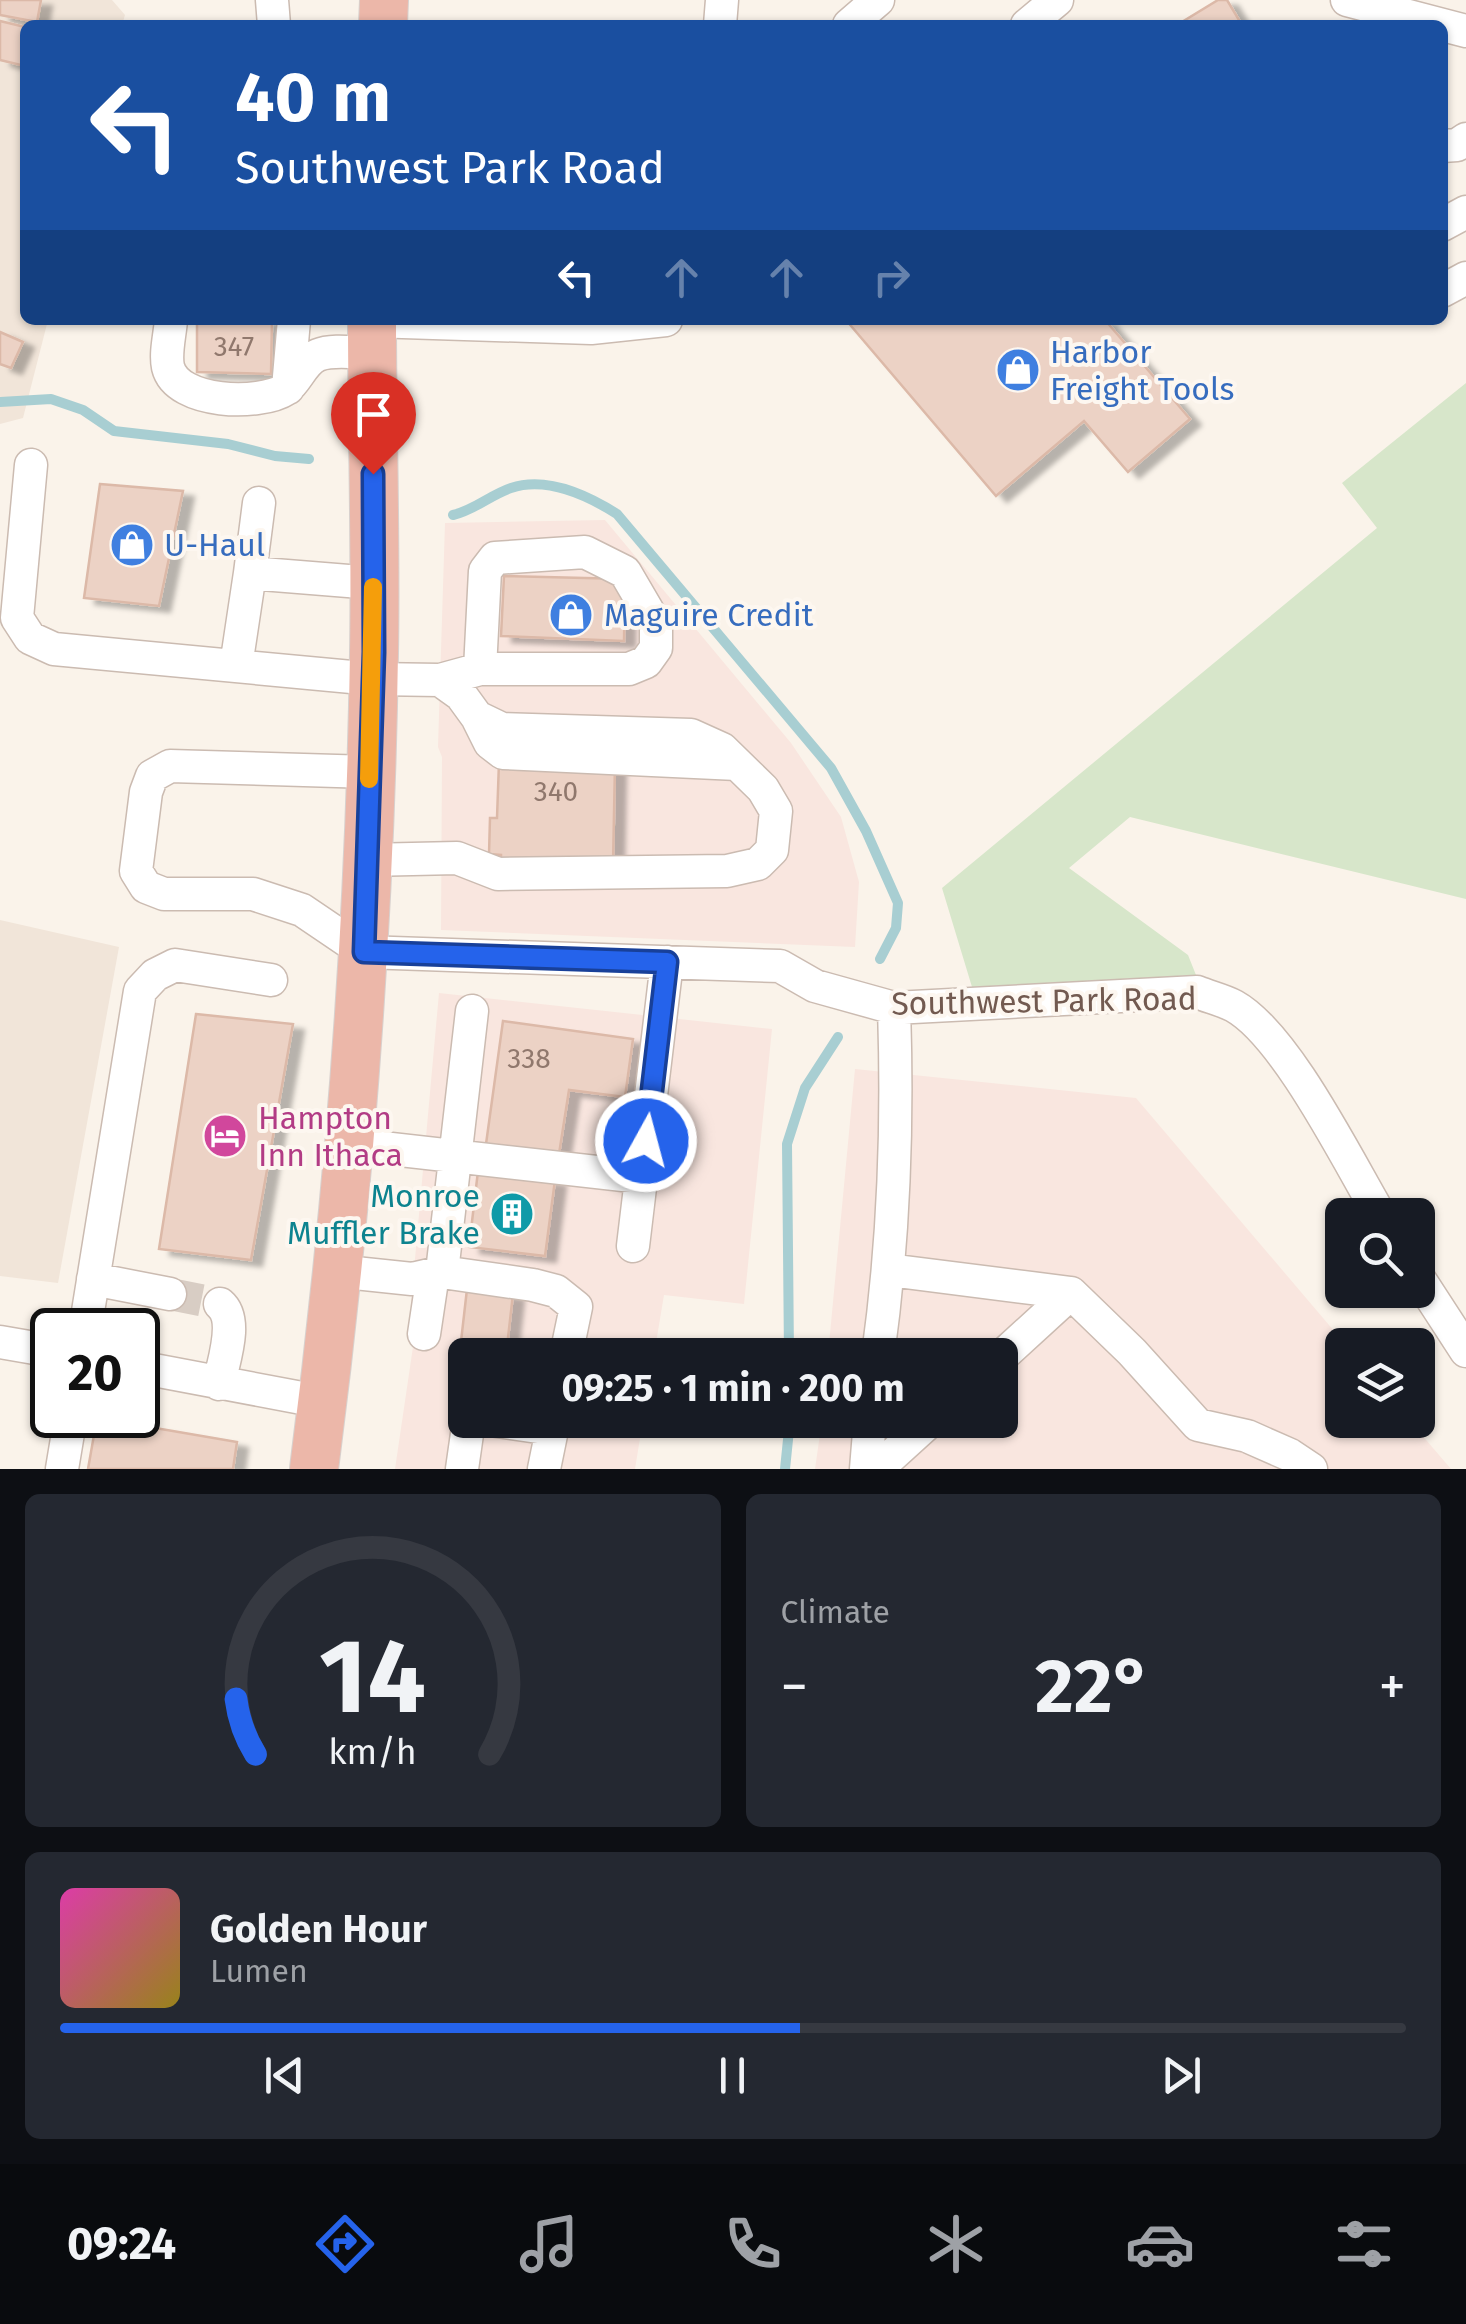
<!DOCTYPE html>
<html lang="en">
<head>
<meta charset="utf-8">
<style>
  body { margin:0; font-family:"Fira Sans",sans-serif; background:#242831; color:#f1f3f6; height:100vh; display:flex; flex-direction:column; font-size:38px; white-space:nowrap }
  * { box-sizing:border-box; margin:0 }
  p { font-size:32px; color:#9ea1a6 }
  .icon { flex:none; width:55px; height:55px; fill:none; stroke:currentColor; stroke-width:2; stroke-linecap:round; stroke-linejoin:round }
  .map { position:relative; height:1469px; overflow:hidden }
  .details { display:flex; flex-direction:column; gap:25px; padding:25px; background:#0d0f14; flex:1 }
  .details>* { flex:none }
  .hud { position:absolute; left:20px; top:20px; width:1428px; height:305px; border-radius:15px; box-shadow:0 2px 8px #0004; background:#1a4fa0; color:#fff; overflow:hidden }
  .fabs { position:absolute; left:1325px; top:1198px; display:grid; gap:20px }
  .fabs a { display:grid; place-items:center; width:110px; height:110px; border-radius:15px; background:#171b24; box-shadow:0 2px 8px #0004; font-size:50px }
  .speed { position:absolute; left:30px; top:1308px; display:flex; gap:20px; font-size:50px; font-weight:700; text-align:center }
  .speed>* { display:grid; place-content:center; width:130px; height:130px; border-radius:50%; background:#171b24; box-shadow:0 2px 8px #0004; line-height:1 }
  .speed .limit { border:5px solid #111; border-radius:15px; background:#fff; color:#111 }
  .pin { position:absolute; display:grid; place-items:center; width:85px; height:85px; color:#fff; margin:-102px -42px; border-radius:50% 50% 50% 0; rotate:-45deg; box-shadow:0 0 10px #0007 }
  .pin .icon { rotate:45deg }
  .me { position:absolute; width:110px; margin:-55px; rotate:7deg; stroke-linejoin:round; filter:drop-shadow(0 0 8px #0008) }
  .turn { display:flex; align-items:center; gap:35px; height:210px; padding:0 50px; font-size:45px }
  .turn .icon { width:130px; height:130px; stroke-width:2.5 }
  .turn b { display:block; font-size:70px; line-height:85px }
  .lanes { display:flex; align-items:center; height:95px; padding:0 50px; background:#0003; justify-content:center; gap:50px; direction:ltr }
  .lanes .off { opacity:.35 }
  .big { font-size:75px; font-weight:700; line-height:1.1 }
  .details .tile { flex:1; display:flex; flex-direction:column; justify-content:center; gap:15px; min-width:0; padding:0 35px; border-radius:15px; background:#242831 }
  .details .dial { align-items:center; gap:0 }
  .dial svg { height:260px; overflow:visible; fill:none; stroke:#363941; stroke-width:7; stroke-linecap:round; text-anchor:middle }
  .dial text { fill:#f1f3f6; stroke:none }
  .song { display:flex; align-items:center; gap:30px }
  .cover { width:120px; height:120px; border-radius:15px; background:linear-gradient(135deg,hsl(320 70% 55%),hsl(50 70% 35%)) }
  .played { height:10px; border-radius:5px; background:linear-gradient(90deg,#2563eb 55%,#363941 55%) }
  .keys { display:flex; justify-content:space-around; direction:ltr }
  .heat { display:flex; justify-content:space-between; align-items:center; font-size:55px; direction:ltr }
  .details .tiles { flex:1; display:grid; gap:25px; grid-template-columns:1fr 1fr }
  .tile:last-child { grid-column:span 2 }
  .trip { position:absolute; left:448px; top:1338px; width:570px; height:100px; border-radius:15px; background:#171b24; box-shadow:0 2px 8px #0004; font-weight:700; line-height:100px; text-align:center }
  .menu { display:flex; height:160px; justify-content:space-around; align-items:center; background:#090b0e; color:#9ea1a6 }
  .menu .icon { width:70px; height:70px }
  .menu .current { color:#2563eb }
  .menu b { font-size:45px; color:#f1f3f6 }
  .map>svg:first-child { display:block }
</style>
</head>
<body>
<div class="map">
<svg width="1466" height="1469" viewBox="0 0 1466 1469">
  <defs>
    <filter id="shadow"><feDropShadow dx="11" dy="6" stdDeviation="2.5" flood-color="#0004"/></filter>
  </defs>
  <rect width="100%" height="100%" fill="#faf3ea"/>
  <path fill="#f1e5d9" d="M0 0H112L125 15 122 25H25V320H48L23 418 0 424Z
    M0 920 119 947 58 1283 0 1276Z"/>
  <path fill="#f9e6df" d="M605 520 791 743 841 817 859 882 855 947 441 930 442 757 438 747 445 523Z
    M439 993 772 1029 744 1304 664 1295 654 1355H465V1420H643L635 1469H395L414 1340 411 1303Z
    M855 1069 1136 1098 1346 1345H1342V1420H1409L1451 1469H815L822 1420H1000V1355H828Z"/>
  <path fill="#d7e6ca" d="M1466 383V899L1130 817 1069 868 1188 955 1196 975 972 987 942 888 1377 528 1342 483Z"/>
  <g fill="none" stroke-linecap="round" stroke-linejoin="round">
    <path stroke="#a8ced2" stroke-width="10" d="M0 402 51 399 83 410 114 431 228 444 275 456 309 459
      M453 515C475 510 490 495 511 488 547 476 587 495 617 514L831 768 866 831 898 903 896 928 880 959
      M789 1355 787 1144 805 1088 838 1037
      M785 1469 790 1420"/>
  </g>
  <path fill="#ecd2c5" stroke="#dcb9a8" stroke-width="2.5" filter="url(#shadow)" d="M0 0H41L37 22 0 15Z
    M1218 0H1227L1242 25H1177Z
    M0 21 25 27V66L0 60Z
    M197 320H272L271 374 197 372Z
    M846 320H1105L1190 419 1128 472 1084 421 996 496Z
    M0 332 23 342 11 368 0 364Z
    M100 484 183 491 159 606 84 598Z
    M504 576 625 579 624 641 501 636Z
    M499 762 615 764 613 864 501 862V855L489 854 490 818H497Z
    M196 1014 293 1024 251 1260 159 1249Z
    M503 1021 633 1039 625 1097 569 1090 559 1154 486 1144Z
    M478 1171 555 1180 545 1256 469 1247Z
    M467 1289 513 1294 506 1355H465V1360L459 1359Z
    M97 1418 237 1442 233 1469H88Z"/>
  <g fill="none" stroke-linecap="round" stroke-linejoin="round">
    <path stroke="#d8cdc4" stroke-width="32" stroke-dasharray="32 16" stroke-linecap="butt" d="M170 1294 220 1304"/>
    <defs>
      <path id="minor" d="M272 0 274 25
        M1347 0 1466 31
        M720 25 722 0
        M849 25 878 0
        M1027 25 1057 0
        M1442 146 1457 145 1466 139
        M1442 225 1466 212
        M1442 291 1466 278
        M171 320C170 334 165 353 168 367 177 404 260 406 286 389 298 380 303 361 318 355 333 349 355 353 372 353
        M372 321 591 328 666 320
        M288 388 294 320
        M31 465 17 618 30 638 54 649 373 679 440 680 480 669H629L646 662 656 648V625L625 572 585 552 495 558 485 571 480 669
        M259 503 250 573 373 583
        M236 666 250 573
        M477 717 490 743 503 753 737 764
        M370 772 170 766 152 776 146 792 136 871 146 887 164 894H253L302 910 364 952 780 966 815 986 894 1008 1197 992C1209 997 1223 1000 1234 1006 1286 1035 1348 1161 1380 1215
        M367 860 457 858 498 874 727 871 758 864 772 850 776 811 763 789 722 749 691 735 502 729 477 717 461 695 440 680
        M347 1144 641 1177
        M633 1246 667 962
        M889 1270 1071 1293 1132 1352 1198 1425 1247 1436 1290 1455 1311 1469
        M336 1271 412 1279 442 1272 533 1285 556 1291 576 1307 566 1355
        M442 1272 472 1011
        M1418 1277 1466 1351
        M93 1279 170 1294
        M85 1330 140 991 155 975 175 965 271 980
        M424 1334 433 1274
        M0 1342 52 1351
        M878 1355C894 1240 898 1125 894 1008
        M1000 1358 1071 1293
        M138 1367 323 1402
        M219 1384C223 1362 239 1320 220 1304
        M490 1420 552 1429
        M62 1469 71 1415
        M462 1469 469 1420
        M544 1469 554 1420
        M866 1469 870 1420
        M877 1469 931 1420"/>
      <path id="highway" d="M383 25 384 0
        M314 1469C349 1199 370 926 374 653 376 542 372 431 372 320"/>
    </defs>
    <use href="#minor" stroke="#cbbbb1" stroke-width="35"/>
    <use href="#highway" stroke="#d8d1ce" stroke-width="50"/>
    <use href="#minor" stroke="#fff" stroke-width="32"/>
    <use href="#highway" stroke="#ecb7a9" stroke-width="48"/>
  </g>
  <g fill="none" stroke-linecap="round" stroke-linejoin="round">
    <defs>
      <path id="route" d="M373 474 374 652 364 952 667 962 646 1141"/>
    </defs>
    <use href="#route" stroke="#184099" stroke-width="25"/>
    <use href="#route" stroke="#2563eb" stroke-width="18"/>
    <path stroke="#f59e0b" stroke-width="18" d="M369 779 373 587"/>
  </g>
  <defs>
    <symbol id="shop-disc" viewBox="-11 -11 22 22"><circle r="9.5" fill="#3f7fe0" stroke="#fdf7f0"/><path d="M-5-2.5h2.3a2.7 3.5 0 0 1 5.4 0H5L5.5 6h-11ZM-1.5-2.5h3a1.5 2.3 0 0 0-3 0Z" fill="#fff"/></symbol>
    <symbol id="hotel-disc" viewBox="-11 -11 22 22"><circle r="9.5" fill="#d1479c" stroke="#fdf7f0"/><path d="M-6-4.5h1.5V1H6V5H4.5V3h-9V5H-6ZM-4 0a1.8 1.8 0 1 1 3.6 0ZM.5 0V-2.5h3Q6-2.5 6 0Z" fill="#fff"/></symbol>
    <symbol id="building-disc" viewBox="-11 -11 22 22"><circle r="9.5" fill="#0f9aa8" stroke="#fdf7f0"/><path d="M-4-6H4V6H1V3H-1V6H-4ZM-2.5-4.3h1.7v1.8h-1.7ZM.8-4.3h1.7v1.8H.8ZM-2.5-1h1.7V.8h-1.7ZM.8-1h1.7V.8H.8Z" fill="#fff"/></symbol>
  </defs>
  <g fill-rule="evenodd">
    <use href="#shop-disc" x="993" y="345" width="50" height="50"/>
    <use href="#shop-disc" x="107" y="520" width="50" height="50"/>
    <use href="#shop-disc" x="546" y="590" width="50" height="50"/>
    <use href="#hotel-disc" x="200" y="1111" width="50" height="50"/>
    <use href="#building-disc" x="487" y="1189" width="50" height="50"/>
  </g>
  <g text-anchor="middle" dominant-baseline="central" stroke-width="8" stroke-linejoin="round" paint-order="stroke">
    <g font-size="28" fill="#90786d">
      <text x="234" y="346">347</text>
      <text x="556" y="791">340</text>
      <text x="529" y="1058">338</text>
    </g>
    <g font-size="32" fill="#366cbe" stroke="#fdf7f0" text-anchor="start">
      <text x="1050" y="352">Harbor<tspan x="1050" dy="37">Freight Tools</tspan></text>
      <text x="164" y="545">U-Haul</text>
      <text x="604" y="615">Maguire Credit</text>
    </g>
    <g font-size="32" fill="#725a50" stroke="#fdf7f0">
      <text transform="translate(1044 1001) rotate(-1)">Southwest Park Road</text>
    </g>
    <g font-size="32" fill="#b23c85" stroke="#fdf7f0" text-anchor="start">
      <text x="258" y="1118">Hampton<tspan x="258" dy="37">Inn Ithaca</tspan></text>
    </g>
    <g font-size="32" fill="#0d838f" stroke="#fdf7f0" text-anchor="end">
      <text x="480" y="1196">Monroe<tspan x="480" dy="37">Muffler Brake</tspan></text>
    </g>
  </g>
</svg>
<div class="fabs">
<a><svg class="icon" aria-label="search" viewBox="0 0 24 24"><circle cx="10" cy="10" r="6"/><path d="M15 15l6 6"/></svg></a>
<a><svg class="icon" aria-label="layers" viewBox="0 0 24 24"><path d="M12 4l9 5-9 5-9-5zM3 14l9 5 9-5"/></svg></a>
</div>
<div class="speed"><div class="limit">20</div></div>
<div class="pin" style="left:373px;top:474px;background:#d93025"><svg class="icon" aria-label="arrive" viewBox="0 0 24 24"><path d="M6 21V4h12l-3 4 3 4H6"/></svg></div>
<svg class="me" style="left:646px;top:1141px" viewBox="-20 -20 40 40"><circle r="17" fill="#2563eb" stroke="#fff" stroke-width="3"/><path d="M0-11L8 9 0 5-8 9z" fill="#fff"/></svg>
<div class="trip">09:25 · 1 min · 200 m</div>
<div class="hud">
<div class="turn"><svg class="icon" aria-label="left" viewBox="0 0 24 24"><path d="M17 20v-9H6M10 6l-5 5 5 5"/></svg><div><b>40 m</b>Southwest Park Road</div></div>
<div class="lanes"><svg class="icon" aria-label="left" viewBox="0 0 24 24"><path d="M17 20v-9H6M10 6l-5 5 5 5"/></svg><svg class="icon off" aria-label="ahead" viewBox="0 0 24 24"><path d="M12 20V5M6 11l6-6 6 6"/></svg><svg class="icon off" aria-label="ahead" viewBox="0 0 24 24"><path d="M12 20V5M6 11l6-6 6 6"/></svg><svg class="icon off" aria-label="right" viewBox="0 0 24 24"><path d="M7 20v-9h11M14 6l5 5-5 5"/></svg></div>
</div>
</div>
<section class="details">
<div class="tiles">
<div class="tile dial"><svg viewBox="0 0 100 80">
<path d="M14 69A42 42 0 1 1 86 69"/>
<path d="M14 69A42 42 0 0 1 8 52" stroke="#2563eb"/>
<text x="50" y="56" font-size="32" font-weight="700">14</text>
<text x="50" y="72" font-size="11">km/h</text>
</svg></div>
<div class="tile"><p>Climate</p>
<div class="heat"><a>−</a><b class="big">22°</b><a>+</a></div>
</div>
<div class="tile">
<div class="song"><i class="cover"></i><div><b>Golden Hour</b><p>Lumen</p></div></div>
<div class="played"></div>
<div class="keys"><svg class="icon" aria-label="previous" viewBox="0 0 24 24"><path d="M18 5L8 12l10 7zM5 5v14"/></svg><svg class="icon" aria-label="pause" viewBox="0 0 24 24"><path d="M8 5v14M16 5v14"/></svg><svg class="icon" aria-label="next" viewBox="0 0 24 24"><path d="M6 5l10 7-10 7zM19 5v14"/></svg></div>
</div>
</div>
</section>
<nav class="menu">
<b>09:24</b>
<svg class="icon current" aria-label="directions" viewBox="0 0 24 24"><path d="M12 3l9 9-9 9-9-9zM9 14v-3h6M13 9l2 2-2 2"/></svg>
<svg class="icon" aria-label="music" viewBox="0 0 24 24"><path d="M9 18V5l10-2v13"/><circle cx="6" cy="18" r="3"/><circle cx="16" cy="16" r="3"/></svg>
<svg class="icon" aria-label="phone" viewBox="0 0 24 24"><path d="M5 4h4l2 5-3 2q2 4 5 5l2-3 5 2v4C11 20 4 13 5 4z"/></svg>
<svg class="icon" aria-label="climate" viewBox="0 0 24 24"><path d="M12 3v18M4 7l16 10M4 17L20 7"/></svg>
<svg class="icon" aria-label="car" viewBox="0 0 24 24"><path d="M5 17H2v-5l4-1 3-4h7l3 4 3 1v5h-3M9 17h6M6 11h13"/><circle cx="7" cy="17" r="2"/><circle cx="17" cy="17" r="2"/></svg>
<svg class="icon" aria-label="filters" viewBox="0 0 24 24"><path d="M4 7h16M4 17h16"/><circle cx="9" cy="7" r="2"/><circle cx="15" cy="17" r="2"/></svg>
</nav>
</body>
</html>
